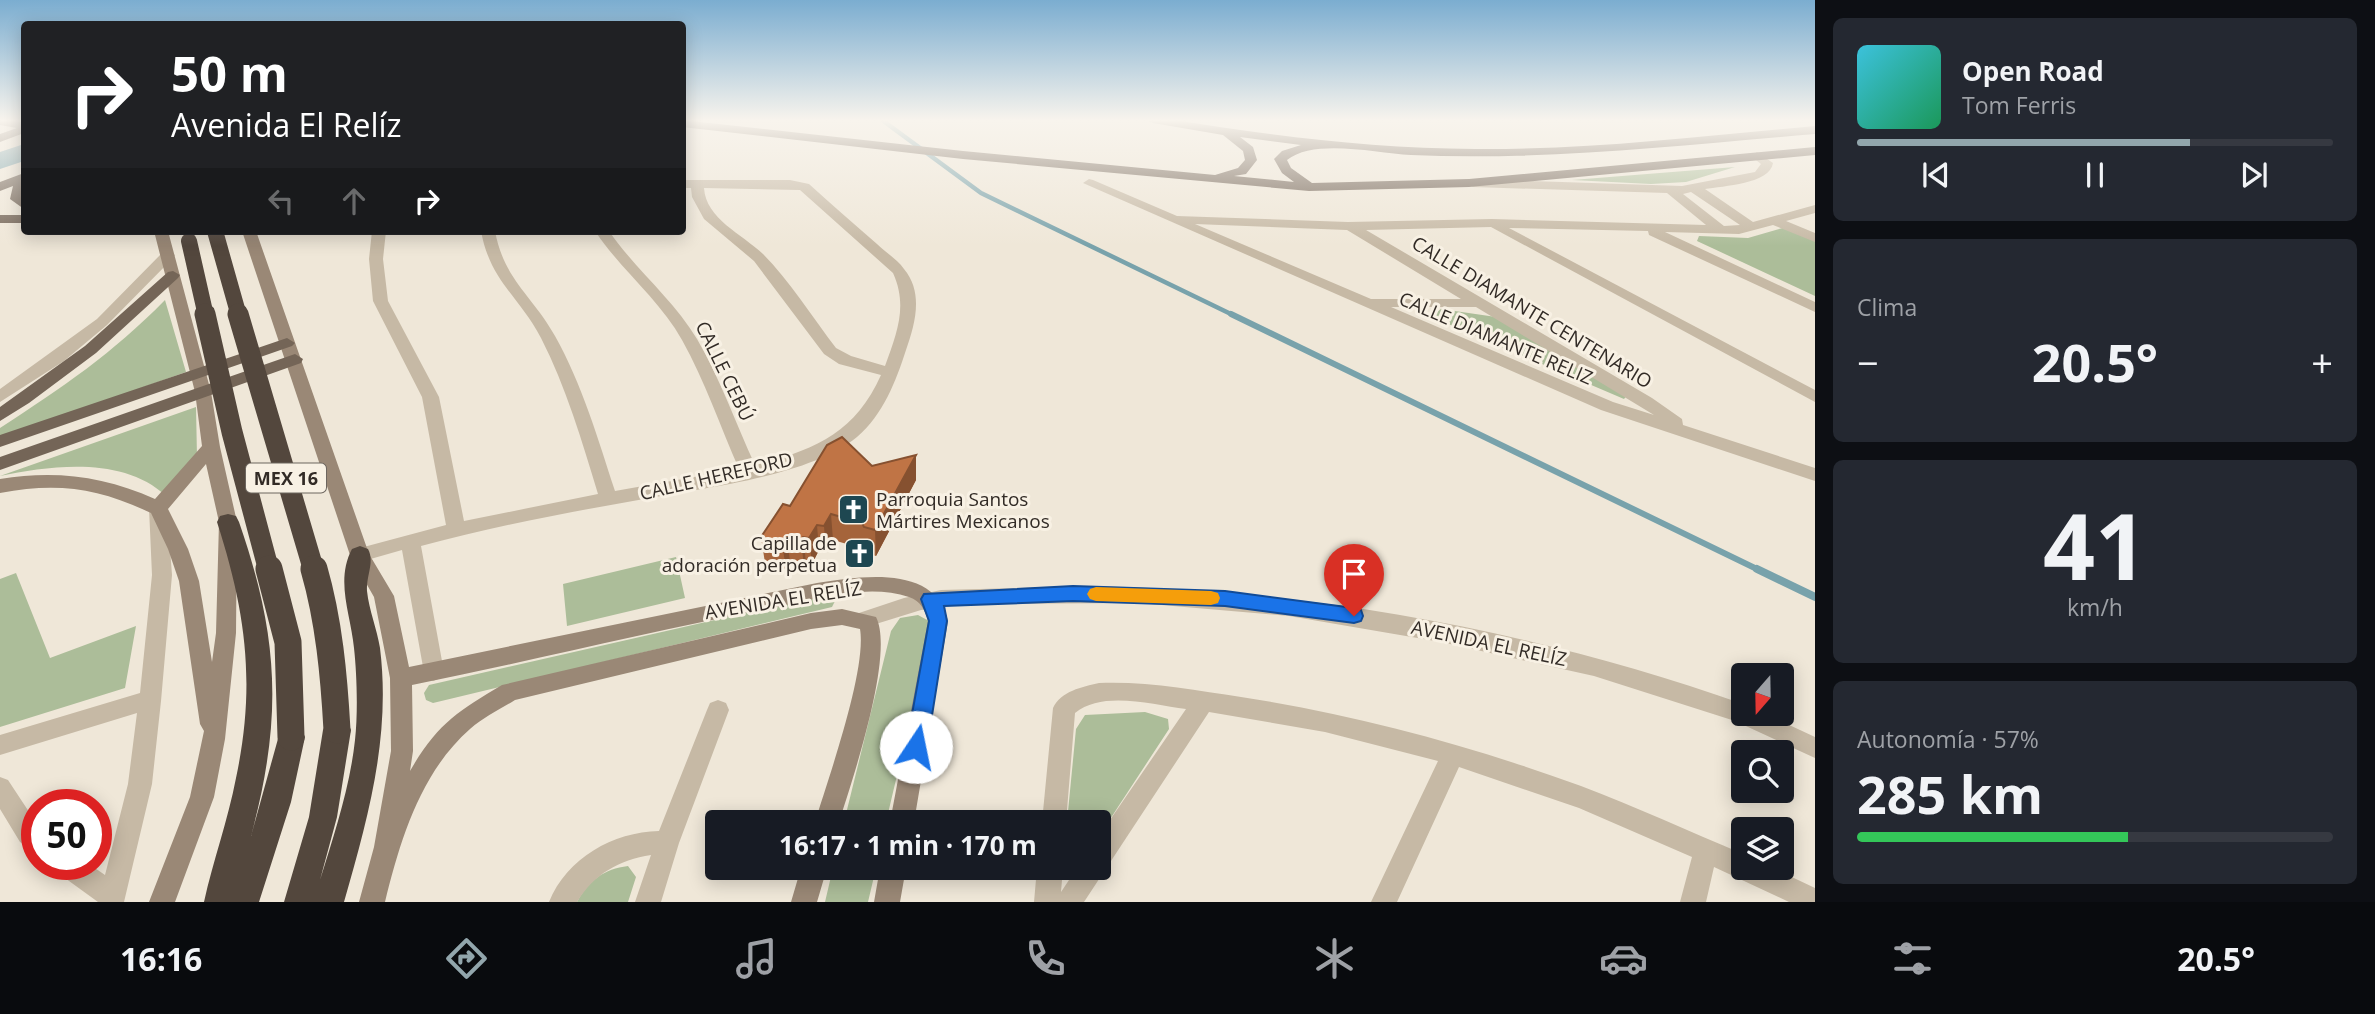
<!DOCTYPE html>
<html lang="es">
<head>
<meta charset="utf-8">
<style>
  body { margin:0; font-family:"Open Sans",sans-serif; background:#242831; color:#f1f3f6; height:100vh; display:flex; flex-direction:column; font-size:26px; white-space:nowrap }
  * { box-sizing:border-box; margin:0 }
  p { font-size:23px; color:#9ea1a6 }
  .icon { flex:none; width:38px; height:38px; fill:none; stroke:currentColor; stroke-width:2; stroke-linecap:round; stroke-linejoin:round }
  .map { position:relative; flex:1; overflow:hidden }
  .sheet { display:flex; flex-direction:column; gap:18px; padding:18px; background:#0d0f14; width:560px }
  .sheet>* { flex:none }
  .top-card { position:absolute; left:21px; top:21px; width:665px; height:214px; border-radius:7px; box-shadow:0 4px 18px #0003; background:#202124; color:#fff; overflow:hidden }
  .needle { width:46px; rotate:200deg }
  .tools { position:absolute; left:1731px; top:663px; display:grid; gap:14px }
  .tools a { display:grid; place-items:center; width:63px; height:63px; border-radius:7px; background:#171b24; box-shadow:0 4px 18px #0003; font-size:35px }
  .speed { position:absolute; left:21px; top:789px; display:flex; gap:14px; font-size:35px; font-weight:700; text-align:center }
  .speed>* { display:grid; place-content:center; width:91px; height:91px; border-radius:50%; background:#171b24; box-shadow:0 4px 18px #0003; line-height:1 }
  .speed .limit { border:10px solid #d22; background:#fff; color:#111 }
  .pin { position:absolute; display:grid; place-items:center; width:60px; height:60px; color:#fff; margin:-72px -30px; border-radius:50% 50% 50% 0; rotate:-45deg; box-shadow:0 0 7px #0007 }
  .pin .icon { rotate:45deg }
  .me { position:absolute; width:77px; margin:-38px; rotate:11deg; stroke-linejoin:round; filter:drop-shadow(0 0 5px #0008) }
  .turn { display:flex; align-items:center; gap:24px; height:147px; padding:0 35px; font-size:32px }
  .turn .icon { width:91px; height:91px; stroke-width:2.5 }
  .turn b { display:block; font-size:49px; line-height:60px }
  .lanes { display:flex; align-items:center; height:66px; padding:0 35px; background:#0003; justify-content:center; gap:35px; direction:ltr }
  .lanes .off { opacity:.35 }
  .big { font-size:52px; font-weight:700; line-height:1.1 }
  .sheet .tile { flex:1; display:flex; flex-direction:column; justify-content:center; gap:10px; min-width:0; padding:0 24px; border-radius:10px; background:#242831 }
  .sheet .dial { align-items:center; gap:0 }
  .dial b { font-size:91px; line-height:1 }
  .song { display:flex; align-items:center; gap:21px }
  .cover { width:84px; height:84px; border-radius:10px; background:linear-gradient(135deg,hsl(190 70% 55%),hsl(150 70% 35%)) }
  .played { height:7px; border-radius:4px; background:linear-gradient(90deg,#92a6ac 70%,#363941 70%) }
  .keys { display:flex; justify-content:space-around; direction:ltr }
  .heat { display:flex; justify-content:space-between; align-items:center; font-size:38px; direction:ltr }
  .charge { height:10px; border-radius:5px; background:linear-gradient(90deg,#34c759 57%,#363941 0) }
  .trip { position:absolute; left:705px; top:810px; width:406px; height:70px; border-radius:7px; background:#171b24; box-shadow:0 4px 18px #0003; font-weight:700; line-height:70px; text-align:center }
  .dock { display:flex; height:112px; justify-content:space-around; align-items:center; background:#090b0e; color:#9ea1a6 }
  .dock .icon { width:49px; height:49px }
  .dock .selected { color:#92a6ac }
  .dock b { font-size:32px; color:#f1f3f6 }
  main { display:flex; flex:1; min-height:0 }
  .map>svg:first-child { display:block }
</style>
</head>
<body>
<main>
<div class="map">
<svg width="1815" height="902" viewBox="0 0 1815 902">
  <rect width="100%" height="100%" fill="#efe7d8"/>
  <path fill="#acbd99" d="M1735 167 1686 182 1651 184 1572 180Z
    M1786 227 1815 240V296L1697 241 1699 236 1748 238Z
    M165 300 186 372 0 438V428C63 387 112 354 165 300Z
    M1441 309 1496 317 1628 394 1624 399 1439 320 1434 314Z
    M196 407 197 457 166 496C124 456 52 465 0 476Z
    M676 557 685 598 567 626 563 584Z
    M16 573 50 658 136 626 125 688 0 727V579Z
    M829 594 836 599 832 607 433 703 426 700 424 693 429 685Z
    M918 615 929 621 931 631 886 822H844L891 631 900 618Z
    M1145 712 1168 719 1169 729 1099 836V822H1067L1076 729 1085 715Z
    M628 866 636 877 628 902H577C589 880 604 869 628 866Z
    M833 868H876L868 902H825Z"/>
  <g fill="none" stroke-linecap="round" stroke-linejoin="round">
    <path stroke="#78a2ab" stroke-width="4.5" d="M882 120 981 193 1235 316"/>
    <path stroke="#78a2ab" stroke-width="6" d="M1231 314 1761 571"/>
    <path stroke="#78a2ab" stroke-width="8" d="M1757 569 1815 597"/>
    <path fill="#78a2ab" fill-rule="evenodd" d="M24 144V161L0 169V152Z"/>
    <path fill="#c6b9a5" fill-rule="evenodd" d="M1757 152 1773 163C1770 184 1723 186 1705 189L1753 222 1815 205V213L1786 221 1815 233V242L1773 225 1739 234 1665 232 1815 302V312L1649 235 1648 231 1509 228 1815 390V402L1491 227 1366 230 1652 398 1682 419 1683 425 1815 468V481L1601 410 1083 183 1089 179 1093 180 1177 216 1348 222 1492 219 1706 225 1667 193 1473 187 1467 183 1473 179 1682 186 1755 172 1761 164 1751 156ZM1691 192 1740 225 1724 226 1683 194ZM1195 224 1347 230 1461 299H1371ZM1391 307H1476L1654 415 1613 402Z
      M682 180H790L809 184C831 204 854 224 877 244 885 252 897 259 904 269 924 293 915 324 906 350 896 381 883 415 857 437 808 477 706 487 644 499 570 512 494 526 421 546L444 672 441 678 433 681 425 678 402 550 360 562 353 560 350 555 353 550 360 548 446 525 422 397 373 301 369 259 372 231H386L383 259 388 301 439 397 464 521 598 494C582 441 566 387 541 338 519 296 490 281 481 231H495C504 280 533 296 555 336 582 384 598 439 615 491L739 469C720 426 705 381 682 340 660 300 621 270 595 231H609C635 269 673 299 697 339 720 378 736 424 755 465 815 450 855 433 881 375L839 364 824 354 754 261 704 219 692 197 691 188H682ZM704 188 800 190 893 273C908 306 897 333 885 366L851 356 836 348C813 318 789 280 763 254 742 234 706 219 704 188Z
      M168 251 175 255 173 258 107 325 64 361 0 402V389L97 319 163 252Z
      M158 501 165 503 167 508 172 575 161 701 152 784 124 902H98L58 873 55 864H89L105 875 128 784 137 713 0 755V735L140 693 152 575 149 508 151 503Z
      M1087 586C1308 589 1534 630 1743 704V714H1766L1815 737V758L1735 721 1594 676 1441 642 1289 616 1138 603 967 604 921 610 863 628 856 626 853 620 856 614 904 598 941 590Z
      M1099 683C1146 681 1195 690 1241 697 1358 715 1471 746 1581 786 1636 807 1689 831 1743 854V868H1773L1815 888V902H1789L1714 867 1706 902H1680L1692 857 1579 808 1459 767 1397 902H1371L1438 761 1325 732 1209 712 1084 902H1034L1037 868H1063L1061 892 1077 868H1099V836L1186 709C1153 705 1103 690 1075 713L1066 822H1042L1053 708C1061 691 1082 687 1099 683Z
      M718 700 726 703 729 710 679 843 661 902H635L651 855C619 860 594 874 577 902H549C567 858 613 832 659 831L707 710 710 703Z
      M0 777 8 780 37 824V853L20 842 0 809Z"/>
    <path fill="#9a8876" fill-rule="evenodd" d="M154 231H168L211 392 220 447 237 522 236 633 225 739 214 797 175 902H149L190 797 204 731 200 724 179 581 168 549 151 513C98 488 58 482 0 493V479C55 470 104 476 155 499L202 446 195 392ZM206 464 219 522 216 633 212 662 199 581 188 549 168 509Z
      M242 231H256L369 554 394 596 409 667 817 583C861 576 936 564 948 621L914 822H890L928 621C925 610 921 601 909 597 866 582 810 601 767 609 648 632 531 661 412 685L413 751 410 771C437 724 458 711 502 685L811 613 842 609 876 617C895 654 852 781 839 822H815C828 779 867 670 860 629L842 625 811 629 515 700C499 710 484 717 470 729 420 773 400 841 385 902H359L374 847 391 751 390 678 374 597 350 555Z
      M801 868H827L817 902H791Z
      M880 868H906L900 902H874Z"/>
    <path fill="#746557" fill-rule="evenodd" d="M0 120 24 122V133L0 142V134L17 128 0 125Z
      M682 120 963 151 1215 175 1238 168 1245 160 1243 151 1223 135 1153 123 1147 120H1174C1274 136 1374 149 1475 149 1589 150 1702 136 1815 126V134C1681 145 1546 161 1411 155 1376 153 1314 138 1287 160L1291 168 1312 183 1469 179 1815 147V155L1469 187 1309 191 963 159 682 127ZM1240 137 1301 145 1282 151 1274 159 1282 173 1294 182 1234 176 1246 174 1257 160 1253 147Z
      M24 173V209L10 199 13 186 0 191V182Z
      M0 215H24V223H0Z
      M173 271 180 275 178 278 96 353 29 403 0 421V407L85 346 168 272Z
      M287 338 295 343 292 346 0 447V435Z
      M295 354 303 359 301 363 0 470V457Z"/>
    <path fill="#53473d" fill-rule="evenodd" d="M228 514 236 516 239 522C279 637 283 717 251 836L281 728 291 725 301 728 305 737 291 802 259 902H204C213 861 228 820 236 778 256 684 246 612 217 522L220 516Z
      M360 546 368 549C375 562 366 576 367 591 369 610 377 629 380 648 391 737 368 818 344 902H284L309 817 323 730 327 721 337 718 347 721 351 730 337 817 320 880C334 835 350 787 355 740 358 713 357 675 354 648 351 615 335 581 352 549Z"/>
    <path stroke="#53473d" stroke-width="16" d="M215 231 239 316
      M189 241 206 316"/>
    <path stroke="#53473d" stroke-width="21" d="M205 314 232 432 269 571
      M238 314 314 571"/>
    <path stroke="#53473d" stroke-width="27" d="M269 569 288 642 291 737
      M314 569C329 621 334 676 337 730"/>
  </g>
  <path fill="#a5643b" d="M916 455V480L876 556 865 553 864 549 833 540 826 552 819 550 812 564 806 562 804 566 790 562 786 569 765 563 761 537 790 506 872 466Z"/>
  <path fill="#865130" d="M916 455V480L876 556 875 530Z
    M831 514 833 540 826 552 824 526Z
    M817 525 819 550 812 564 809 538Z
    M787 536 790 562 786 569 782 543Z
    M803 537 806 562 804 566 801 541Z"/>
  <path fill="#c07445" stroke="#865130" stroke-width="2" d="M842 437 872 466 916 455 875 530 864 527 862 523 831 514 824 526 817 525 809 538 803 537 801 541 787 536 782 543 761 537 783 504 790 506 827 445Z"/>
  <linearGradient id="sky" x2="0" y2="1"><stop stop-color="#7badd0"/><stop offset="0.49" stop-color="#f8f4ed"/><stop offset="1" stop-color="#f8f4ed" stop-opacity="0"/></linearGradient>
  <rect width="1815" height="246" fill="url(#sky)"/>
  <path fill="#1a73e8" stroke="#114b97" stroke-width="2" d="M1073 586 1225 591 1354 608 1361 610 1363 616 1361 621 1354 623 1225 606 1073 601 944 606 947 621 927 747 923 753 916 756 909 753 906 747 929 621 921 599 924 594Z"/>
  <path fill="#f59e0b" d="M1096 587 1211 591 1218 593 1220 598 1218 603 1211 605 1096 601 1090 599 1087 594 1090 589Z"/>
  <defs>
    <symbol id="church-square" viewBox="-11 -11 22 22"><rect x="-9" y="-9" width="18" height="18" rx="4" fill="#1e4751" stroke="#f8f1e4"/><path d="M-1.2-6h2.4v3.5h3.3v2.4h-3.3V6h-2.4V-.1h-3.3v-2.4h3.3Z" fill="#fff"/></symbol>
  </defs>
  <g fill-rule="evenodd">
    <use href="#church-square" x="836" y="492" width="35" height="35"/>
    <use href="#church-square" x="842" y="536" width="35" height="35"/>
  </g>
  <g text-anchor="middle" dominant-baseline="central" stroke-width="6" stroke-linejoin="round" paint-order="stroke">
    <rect fill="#f8f1e4" stroke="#6d665f" stroke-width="2" x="246" y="463.5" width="80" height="29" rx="5"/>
    <g font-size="18" font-weight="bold" fill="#322b26">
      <text x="286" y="478">MEX 16</text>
    </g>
    <g font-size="19" fill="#322b26" stroke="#f8f1e4">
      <text transform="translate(1532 312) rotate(31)">CALLE DIAMANTE CENTENARIO</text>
      <text transform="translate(1496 338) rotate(23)">CALLE DIAMANTE RELIZ</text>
      <text transform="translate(725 371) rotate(64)">CALLE CEBÚ</text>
      <text transform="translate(716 476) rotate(-13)">CALLE HEREFORD</text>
      <text transform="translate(783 600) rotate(-9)">AVENIDA EL RELÍZ</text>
      <text transform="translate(1489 643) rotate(12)">AVENIDA EL RELÍZ</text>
    </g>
    <g font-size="19" fill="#322b26" stroke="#f8f1e4" text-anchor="start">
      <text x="876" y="499">Parroquia Santos<tspan x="876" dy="22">Mártires Mexicanos</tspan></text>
      <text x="837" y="543" text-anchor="end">Capilla de<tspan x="837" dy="22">adoración perpetua</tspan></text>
    </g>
  </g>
</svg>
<div class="tools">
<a><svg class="needle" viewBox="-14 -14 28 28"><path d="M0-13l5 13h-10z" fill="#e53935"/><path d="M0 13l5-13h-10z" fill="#9ea1a6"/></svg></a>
<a><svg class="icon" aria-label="search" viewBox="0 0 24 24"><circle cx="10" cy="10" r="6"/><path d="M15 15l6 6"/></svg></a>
<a><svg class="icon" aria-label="layers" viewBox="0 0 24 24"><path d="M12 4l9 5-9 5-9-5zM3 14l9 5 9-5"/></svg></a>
</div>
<div class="speed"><div class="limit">50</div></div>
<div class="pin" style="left:1354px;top:616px;background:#d93025"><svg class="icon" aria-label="arrive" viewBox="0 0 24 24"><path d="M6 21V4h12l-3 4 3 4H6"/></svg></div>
<svg class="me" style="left:916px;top:747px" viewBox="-20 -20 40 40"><circle r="19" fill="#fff"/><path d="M0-13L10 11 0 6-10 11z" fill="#1a73e8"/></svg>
<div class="trip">16:17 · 1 min · 170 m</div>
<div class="top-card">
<div class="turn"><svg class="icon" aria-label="right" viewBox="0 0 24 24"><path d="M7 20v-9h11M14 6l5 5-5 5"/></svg><div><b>50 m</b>Avenida El Relíz</div></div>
<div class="lanes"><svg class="icon off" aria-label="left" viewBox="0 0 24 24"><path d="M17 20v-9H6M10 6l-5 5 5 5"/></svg><svg class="icon off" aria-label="ahead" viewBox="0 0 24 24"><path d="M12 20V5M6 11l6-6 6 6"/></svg><svg class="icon" aria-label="right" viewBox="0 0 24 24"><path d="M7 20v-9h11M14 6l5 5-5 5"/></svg></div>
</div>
</div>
<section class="sheet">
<div class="tile">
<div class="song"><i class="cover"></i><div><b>Open Road</b><p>Tom Ferris</p></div></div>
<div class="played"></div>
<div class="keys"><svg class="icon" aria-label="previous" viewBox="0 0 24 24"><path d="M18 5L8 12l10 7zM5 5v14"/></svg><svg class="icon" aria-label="pause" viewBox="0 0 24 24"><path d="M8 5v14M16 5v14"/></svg><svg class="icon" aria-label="next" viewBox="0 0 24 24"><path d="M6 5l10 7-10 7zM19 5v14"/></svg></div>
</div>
<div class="tile"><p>Clima</p>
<div class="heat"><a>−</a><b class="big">20.5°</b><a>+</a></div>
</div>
<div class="tile dial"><b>41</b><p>km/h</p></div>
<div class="tile"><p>Autonomía · 57%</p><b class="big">285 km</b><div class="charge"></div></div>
</section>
</main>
<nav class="dock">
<b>16:16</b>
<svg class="icon selected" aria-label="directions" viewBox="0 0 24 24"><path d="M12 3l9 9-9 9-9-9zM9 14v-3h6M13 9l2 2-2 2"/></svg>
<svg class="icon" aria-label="music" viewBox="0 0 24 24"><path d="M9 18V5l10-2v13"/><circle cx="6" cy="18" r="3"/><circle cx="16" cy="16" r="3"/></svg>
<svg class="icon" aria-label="phone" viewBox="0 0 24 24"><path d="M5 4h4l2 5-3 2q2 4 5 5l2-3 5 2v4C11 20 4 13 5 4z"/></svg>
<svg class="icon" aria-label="climate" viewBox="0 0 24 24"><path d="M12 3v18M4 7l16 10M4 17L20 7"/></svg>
<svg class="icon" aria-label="car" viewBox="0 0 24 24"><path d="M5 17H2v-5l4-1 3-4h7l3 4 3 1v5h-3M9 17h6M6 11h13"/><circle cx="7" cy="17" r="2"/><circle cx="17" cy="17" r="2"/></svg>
<svg class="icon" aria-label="filters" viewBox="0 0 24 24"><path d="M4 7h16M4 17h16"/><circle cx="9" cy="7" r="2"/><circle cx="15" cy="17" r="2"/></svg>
<b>20.5°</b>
</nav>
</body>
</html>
